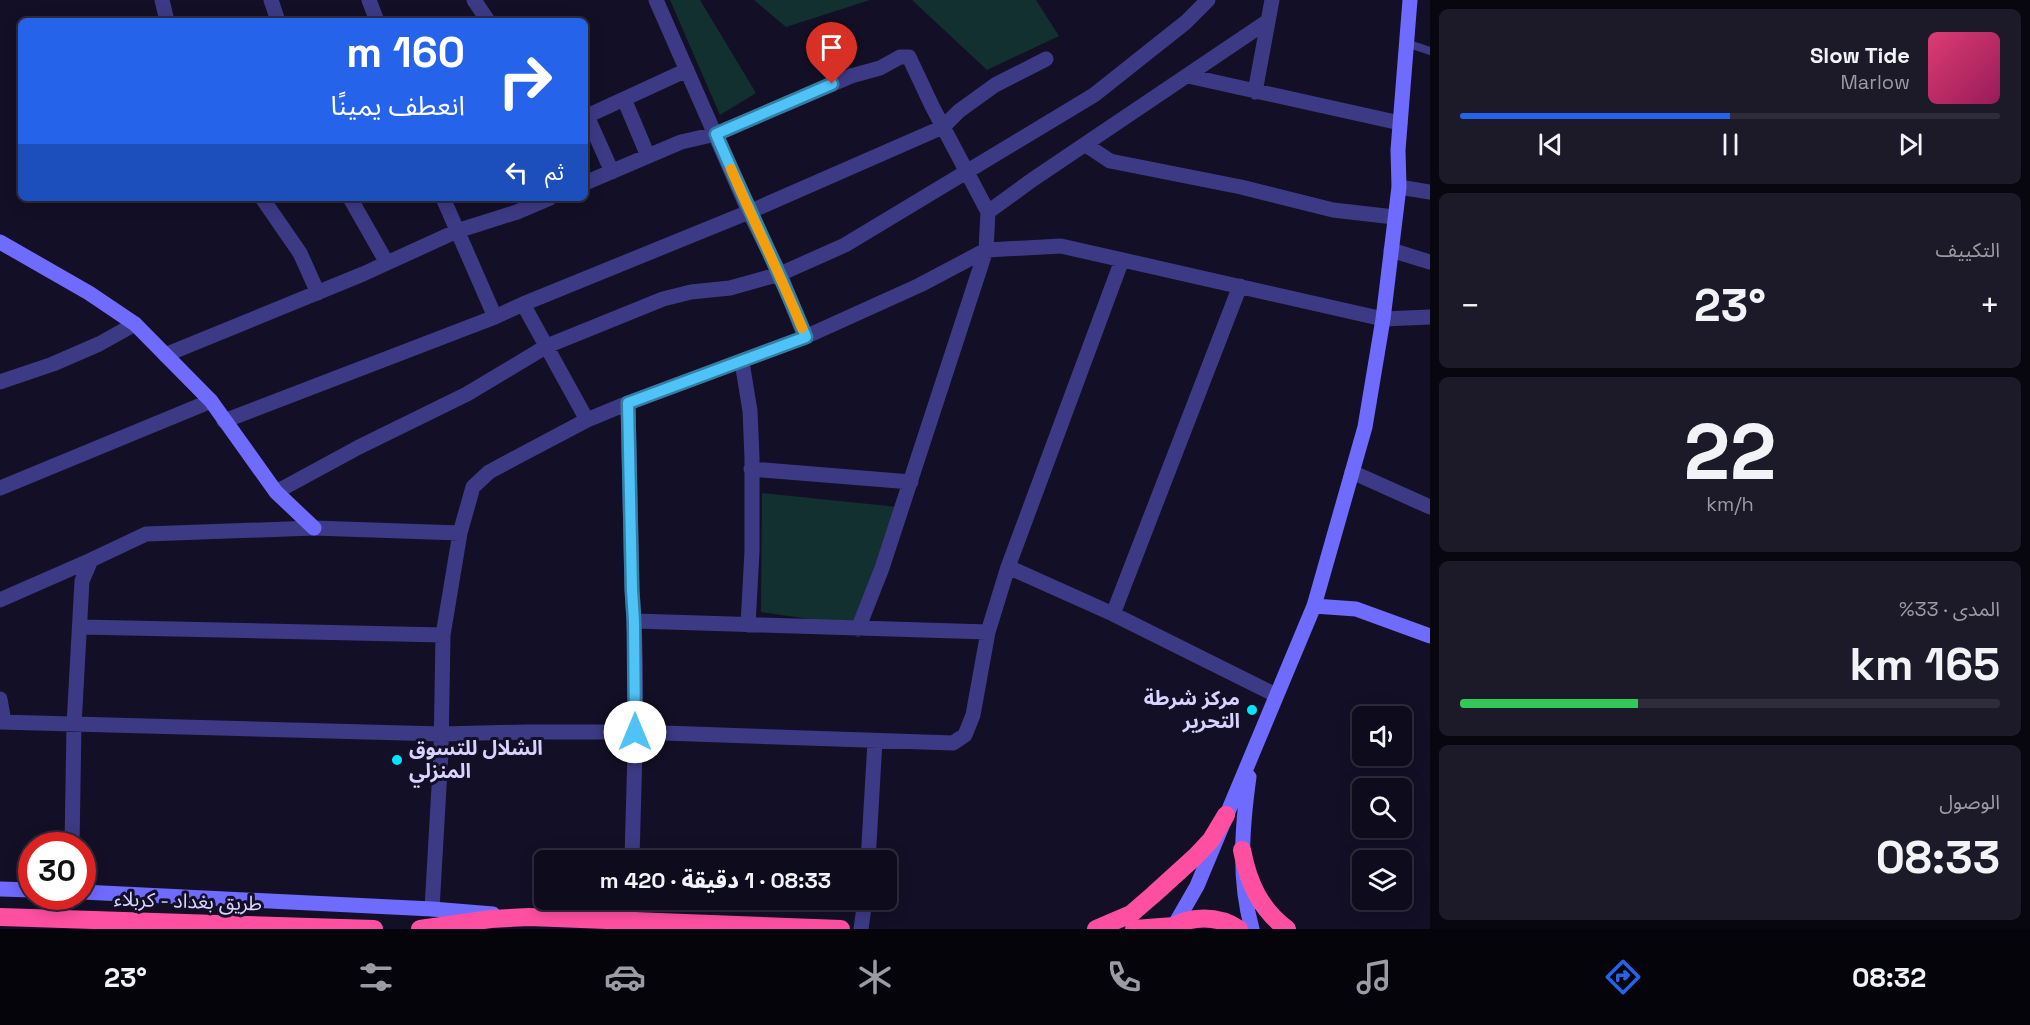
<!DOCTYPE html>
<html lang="ar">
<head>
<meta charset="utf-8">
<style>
  body { margin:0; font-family:"Space Grotesk","Noto Sans Arabic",sans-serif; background:#1c1929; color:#f1f3f6; direction:rtl; height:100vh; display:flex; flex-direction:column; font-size:22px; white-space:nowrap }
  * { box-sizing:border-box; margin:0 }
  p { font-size:20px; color:#9b9ba3 }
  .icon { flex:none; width:33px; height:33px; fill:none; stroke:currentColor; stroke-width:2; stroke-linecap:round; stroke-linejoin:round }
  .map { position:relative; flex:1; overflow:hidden; direction:ltr }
  .drawer { display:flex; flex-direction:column; gap:9px; padding:9px; background:#08060f; width:600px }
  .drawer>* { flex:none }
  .banner { position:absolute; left:18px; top:18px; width:570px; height:183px; border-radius:9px; box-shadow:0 3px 15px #0003,0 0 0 2px #2e2b3b; direction:rtl; background:#2563eb; color:#fff; overflow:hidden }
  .controls { position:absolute; left:1352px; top:706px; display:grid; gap:12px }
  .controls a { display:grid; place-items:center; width:60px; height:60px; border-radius:9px; background:#0e0b1c; box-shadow:0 3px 15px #0003,0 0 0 2px #2e2b3b; font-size:30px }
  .speed { position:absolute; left:18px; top:832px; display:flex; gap:12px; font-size:30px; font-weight:700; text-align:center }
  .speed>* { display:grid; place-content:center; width:78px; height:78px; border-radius:50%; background:#0e0b1c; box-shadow:0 3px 15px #0003,0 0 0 2px #2e2b3b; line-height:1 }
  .speed .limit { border:9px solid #d22; background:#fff; color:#111 }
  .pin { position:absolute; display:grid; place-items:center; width:51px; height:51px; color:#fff; margin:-62px -26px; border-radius:50% 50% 50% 0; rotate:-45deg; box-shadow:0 0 6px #0007 }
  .pin .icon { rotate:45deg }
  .me { position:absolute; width:66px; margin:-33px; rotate:0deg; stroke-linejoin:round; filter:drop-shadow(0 0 4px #0008) }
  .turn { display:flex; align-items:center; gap:21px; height:126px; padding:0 24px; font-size:27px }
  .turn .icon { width:78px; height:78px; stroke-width:2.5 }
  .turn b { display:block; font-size:42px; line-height:51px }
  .then { display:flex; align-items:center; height:57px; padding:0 24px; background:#0003; gap:12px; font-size:22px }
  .big { font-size:45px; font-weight:800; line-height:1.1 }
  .drawer .tile { flex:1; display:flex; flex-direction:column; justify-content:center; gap:9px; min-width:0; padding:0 21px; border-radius:9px; background:#1c1929 }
  .drawer .dial { align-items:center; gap:0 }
  .dial b { font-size:78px; line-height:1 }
  .song { display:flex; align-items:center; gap:18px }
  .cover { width:72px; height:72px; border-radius:9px; background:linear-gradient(135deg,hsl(340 70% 55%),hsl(330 70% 35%)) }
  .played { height:6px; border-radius:3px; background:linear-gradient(90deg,#2563eb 50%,#2e2b3b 50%) }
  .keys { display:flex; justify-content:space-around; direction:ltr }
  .heat { display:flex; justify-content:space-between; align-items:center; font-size:33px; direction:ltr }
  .charge { height:9px; border-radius:4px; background:linear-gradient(90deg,#34c759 33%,#2e2b3b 0) }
  .trip { position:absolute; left:534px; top:850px; width:363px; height:60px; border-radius:9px; background:#0e0b1c; box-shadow:0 3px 15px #0003,0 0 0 2px #2e2b3b; font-weight:800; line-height:60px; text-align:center; direction:rtl }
  .tab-bar { display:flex; height:96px; justify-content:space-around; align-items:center; background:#06040b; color:#9b9ba3 }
  .tab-bar .icon { width:42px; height:42px }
  .tab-bar .selected { color:#2563eb }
  .tab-bar b { font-size:27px; color:#f1f3f6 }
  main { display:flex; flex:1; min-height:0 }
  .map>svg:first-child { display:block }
</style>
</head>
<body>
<main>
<section class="drawer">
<div class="tile">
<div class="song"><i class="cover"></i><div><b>Slow Tide</b><p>Marlow</p></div></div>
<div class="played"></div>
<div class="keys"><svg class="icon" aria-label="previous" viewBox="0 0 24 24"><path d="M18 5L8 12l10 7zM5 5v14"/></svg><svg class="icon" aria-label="pause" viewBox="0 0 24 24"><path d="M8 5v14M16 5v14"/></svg><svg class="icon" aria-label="next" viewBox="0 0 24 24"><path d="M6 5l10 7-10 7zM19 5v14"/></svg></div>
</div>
<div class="tile"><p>التكييف</p>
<div class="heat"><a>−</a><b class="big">23°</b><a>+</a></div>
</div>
<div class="tile dial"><b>22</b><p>km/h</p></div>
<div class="tile"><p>المدى · 33%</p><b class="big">165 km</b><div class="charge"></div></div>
<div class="tile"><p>الوصول</p><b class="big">08:33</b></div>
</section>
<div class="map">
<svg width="1430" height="929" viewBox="0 0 1430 929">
  <rect width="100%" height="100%" fill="#130f26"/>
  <path fill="#12302f" d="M670 0H700L756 93 720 115Z
    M754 0H870L786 27Z
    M912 0H1036L1059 36 987 70Z
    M762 493 898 507 852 625 761 612Z"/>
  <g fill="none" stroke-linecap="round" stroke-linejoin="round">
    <path stroke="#3d3a85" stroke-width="8" d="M1406 43 1430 51"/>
    <path stroke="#3d3a85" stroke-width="15" d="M162 0 167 21
      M271 0 278 21
      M369 0 377 21
      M474 0 488 21
      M656 0 749 212 780 274 805 337
      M1188 76 1400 123
      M1255 92 1272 0
      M624 99 648 156
      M1086 145 1110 161 1241 187 1333 210 1394 217
      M612 172 587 116 687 70
      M585 183 681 142 716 134 851 76 880 68 900 57H909L932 106 988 212 986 250 882 568 858 629
      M1399 187 1430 192
      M262 198 300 253 318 293
      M350 198 387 263
      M443 198 495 317
      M988 212 1032 180 1268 21
      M1391 250 1430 262
      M523 304 587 420
      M165 355 363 274 457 231 517 212 550 198
      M742 362 750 411 752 458V551L748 625
      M0 382 53 364 99 344 135 324
      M628 403 632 590C639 680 634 771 632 861
      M224 421 495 317 523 304 749 212 943 127 959 111 995 85 1046 59
      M751 469 911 482
      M1352 472 1430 507
      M0 488 211 401
      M276 492 359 447 467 394 547 346 663 299 691 292 730 288 780 274 845 245 1094 95 1186 22 1208 0
      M1008 567 1113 614 1276 695
      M0 600 91 560
      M1113 614 1240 286
      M635 621 988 632
      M81 627 443 635
      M0 699 4 722
      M0 722 442 734 525 732H635L953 743 965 735 973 715 988 632 1008 567 1122 260
      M72 846 74 725 82 581 91 560 146 534 314 528 460 533 473 487 489 472 517 457 587 420 628 403 805 337 920 285 986 250 1061 246 1383 319 1430 317
      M868 861 875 741
      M432 909 441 752 443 635 460 533
      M630 921 631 900
      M861 929 865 900"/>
    <path stroke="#6f6bff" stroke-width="15" d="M0 242 89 293 135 324 211 401 276 492 314 528
      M1314 606 1356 609 1430 636
      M1249 777C1242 827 1238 879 1252 929
      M0 889 32 890
      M82 892 432 909 493 914
      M1174 926 1197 886 1314 606 1365 427 1383 319 1399 187 1398 150 1410 0"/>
    <path stroke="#ff4fa3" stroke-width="18" d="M1242 850C1248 882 1260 909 1287 929
      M0 917 374 929
      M420 929 491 919 529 917 841 929
      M1096 929 1131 914 1153 895 1196 856 1211 840 1226 815
      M1134 929 1174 926
      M1169 929C1190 915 1218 915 1239 929"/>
  </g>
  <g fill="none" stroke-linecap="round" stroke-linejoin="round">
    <defs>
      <path id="route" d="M635 732 634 621 632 590 628 403 806 337C778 268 745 202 716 134L832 84"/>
    </defs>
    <use href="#route" stroke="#337fa1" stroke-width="15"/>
    <use href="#route" stroke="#4fc3f7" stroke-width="10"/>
    <path stroke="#f59e0b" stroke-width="10" d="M731 169C754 223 780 274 802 328"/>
  </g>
  <g fill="#00e5ff" stroke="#130f26" stroke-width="2">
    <circle cx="1252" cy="710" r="6"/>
    <circle cx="397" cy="760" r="6"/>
  </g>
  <g text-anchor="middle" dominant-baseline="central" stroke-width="6" stroke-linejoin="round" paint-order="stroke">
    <g font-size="20" font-weight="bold" fill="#d9d4ff" stroke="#130f26" text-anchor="end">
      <text x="1240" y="698">مركز شرطة<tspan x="1240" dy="23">التحرير</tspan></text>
      <text x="409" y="748" text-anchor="start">الشلال للتسوق<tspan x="409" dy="23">المنزلي</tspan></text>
    </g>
    <g font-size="20" fill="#d9d4ff" stroke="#130f26">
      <text transform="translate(188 901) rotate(2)">طريق بغداد - كربلاء</text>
    </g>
  </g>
</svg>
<div class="controls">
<a><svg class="icon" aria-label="sound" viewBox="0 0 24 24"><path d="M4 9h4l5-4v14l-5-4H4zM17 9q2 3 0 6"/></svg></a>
<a><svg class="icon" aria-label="search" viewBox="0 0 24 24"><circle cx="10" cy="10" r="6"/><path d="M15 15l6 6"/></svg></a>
<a><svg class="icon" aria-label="layers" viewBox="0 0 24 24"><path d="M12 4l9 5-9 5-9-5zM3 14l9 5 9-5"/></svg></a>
</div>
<div class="speed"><div class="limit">30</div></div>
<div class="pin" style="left:832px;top:84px;background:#d93025"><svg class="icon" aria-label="arrive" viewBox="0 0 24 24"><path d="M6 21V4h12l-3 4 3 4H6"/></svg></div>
<svg class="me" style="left:635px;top:732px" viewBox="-20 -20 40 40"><circle r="19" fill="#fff"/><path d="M0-13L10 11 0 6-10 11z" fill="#4fc3f7"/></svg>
<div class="trip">08:33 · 1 دقيقة · 420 m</div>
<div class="banner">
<div class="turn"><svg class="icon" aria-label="right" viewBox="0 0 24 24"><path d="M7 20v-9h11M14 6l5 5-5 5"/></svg><div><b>160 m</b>انعطف يمينًا</div></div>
<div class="then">ثم<svg class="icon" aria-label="left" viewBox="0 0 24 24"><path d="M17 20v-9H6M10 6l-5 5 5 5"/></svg></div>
</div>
</div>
</main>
<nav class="tab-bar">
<b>08:32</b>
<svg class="icon selected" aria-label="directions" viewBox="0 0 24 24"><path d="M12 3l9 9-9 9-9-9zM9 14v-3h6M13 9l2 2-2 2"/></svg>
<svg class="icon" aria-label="music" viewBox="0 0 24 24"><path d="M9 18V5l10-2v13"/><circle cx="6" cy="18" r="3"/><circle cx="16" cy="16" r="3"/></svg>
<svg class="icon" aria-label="phone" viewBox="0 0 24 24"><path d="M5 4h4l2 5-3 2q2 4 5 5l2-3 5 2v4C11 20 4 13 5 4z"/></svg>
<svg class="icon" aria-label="climate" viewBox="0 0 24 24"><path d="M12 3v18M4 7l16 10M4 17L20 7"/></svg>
<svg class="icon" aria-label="car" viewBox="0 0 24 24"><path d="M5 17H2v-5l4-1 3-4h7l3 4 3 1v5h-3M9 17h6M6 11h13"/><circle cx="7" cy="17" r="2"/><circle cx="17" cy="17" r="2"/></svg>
<svg class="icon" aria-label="filters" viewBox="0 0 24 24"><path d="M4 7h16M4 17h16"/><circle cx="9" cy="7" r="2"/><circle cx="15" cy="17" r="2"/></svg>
<b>23°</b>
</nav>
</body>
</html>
